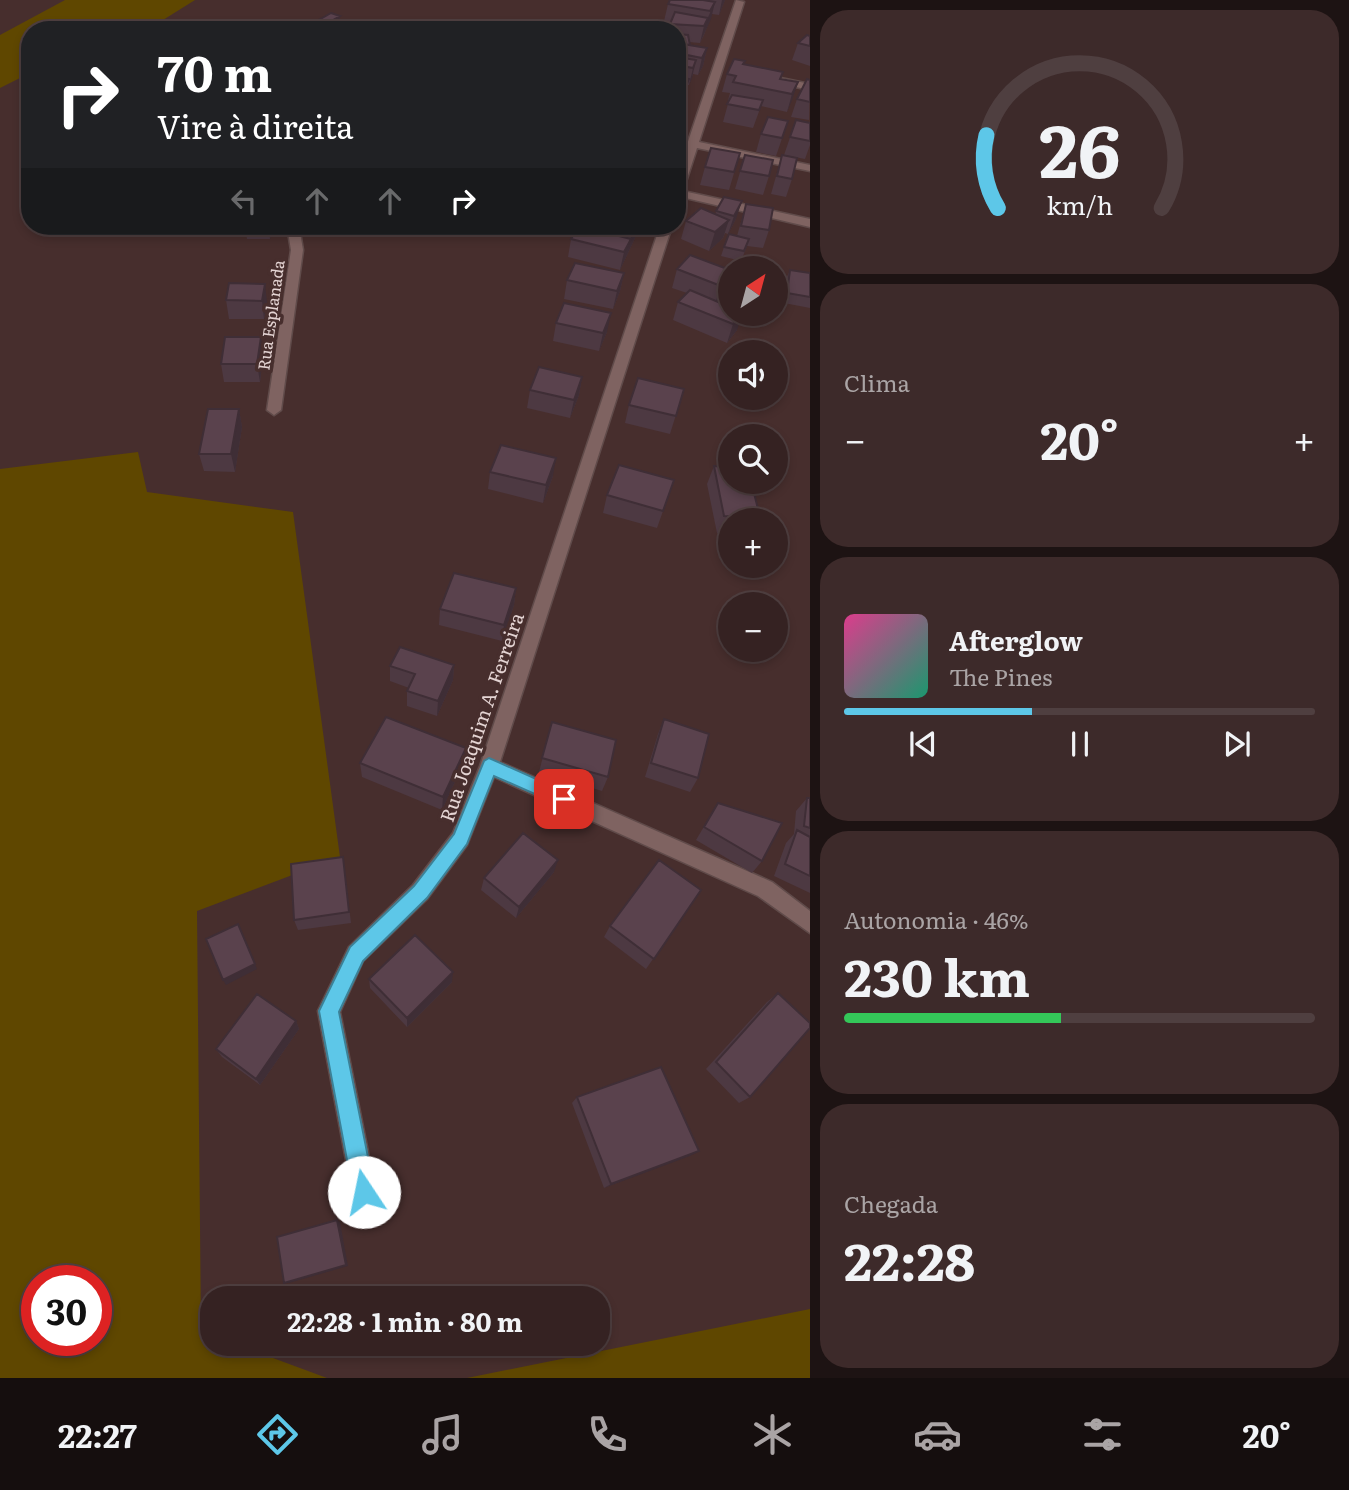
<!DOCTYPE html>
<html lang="pt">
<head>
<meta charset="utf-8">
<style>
  body { margin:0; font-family:Literata,serif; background:#3d2a2a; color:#f1f3f6; height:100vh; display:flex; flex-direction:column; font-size:26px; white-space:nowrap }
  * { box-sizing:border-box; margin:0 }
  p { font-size:23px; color:#aaa4a5 }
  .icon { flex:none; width:38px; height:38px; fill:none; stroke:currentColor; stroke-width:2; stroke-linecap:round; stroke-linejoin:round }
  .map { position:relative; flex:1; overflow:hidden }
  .panel { display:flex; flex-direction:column; gap:10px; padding:10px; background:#1d1313; width:539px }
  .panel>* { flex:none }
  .guide { position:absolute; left:21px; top:21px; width:665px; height:214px; border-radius:28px; box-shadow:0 4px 10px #0003,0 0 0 2px #4f3f40; background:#202124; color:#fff; overflow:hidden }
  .needle { width:46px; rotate:36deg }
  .tools { position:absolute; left:718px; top:256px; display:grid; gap:14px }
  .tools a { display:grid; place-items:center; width:70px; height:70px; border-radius:50%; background:#352222; box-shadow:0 4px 10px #0003,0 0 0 2px #4f3f40; font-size:35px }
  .speed { position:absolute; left:21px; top:1265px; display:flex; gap:14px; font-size:35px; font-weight:700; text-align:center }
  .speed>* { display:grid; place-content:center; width:91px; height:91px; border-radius:50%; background:#352222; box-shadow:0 4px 10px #0003,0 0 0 2px #4f3f40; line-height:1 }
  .speed .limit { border:10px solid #d22; background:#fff; color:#111 }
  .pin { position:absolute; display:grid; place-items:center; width:60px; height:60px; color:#fff; margin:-30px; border-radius:14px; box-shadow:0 4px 10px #0006 }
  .me { position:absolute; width:77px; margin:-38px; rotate:349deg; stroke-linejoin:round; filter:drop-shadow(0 0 5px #0008) }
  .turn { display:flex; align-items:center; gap:24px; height:147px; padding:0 21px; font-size:32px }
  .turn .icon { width:91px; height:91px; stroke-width:2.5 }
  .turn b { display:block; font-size:49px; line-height:60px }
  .lanes { display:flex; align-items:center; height:66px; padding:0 21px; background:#0003; justify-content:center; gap:35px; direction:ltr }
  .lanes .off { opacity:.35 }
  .big { font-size:52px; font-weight:700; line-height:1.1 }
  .panel .tile { flex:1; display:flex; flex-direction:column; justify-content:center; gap:10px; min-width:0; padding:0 24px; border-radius:28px; background:#3d2a2a }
  .panel .dial { align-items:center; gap:0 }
  .dial svg { height:182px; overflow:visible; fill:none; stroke:#4f3f40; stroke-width:7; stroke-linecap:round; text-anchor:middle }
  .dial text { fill:#f1f3f6; stroke:none }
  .song { display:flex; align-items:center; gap:21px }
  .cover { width:84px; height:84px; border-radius:10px; background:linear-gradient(135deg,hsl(330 70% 55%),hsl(160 70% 35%)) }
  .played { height:7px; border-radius:4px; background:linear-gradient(90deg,#5dc7e8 40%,#4f3f40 40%) }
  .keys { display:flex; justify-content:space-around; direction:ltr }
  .heat { display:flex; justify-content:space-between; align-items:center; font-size:38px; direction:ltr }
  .charge { height:10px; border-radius:5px; background:linear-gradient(90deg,#34c759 46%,#4f3f40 0) }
  .trip { position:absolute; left:200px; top:1286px; width:410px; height:70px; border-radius:28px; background:#352222; box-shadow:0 4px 10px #0003,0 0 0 2px #4f3f40; font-weight:700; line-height:70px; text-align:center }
  .tab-bar { display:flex; height:112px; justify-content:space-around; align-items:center; background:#150e0e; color:#aaa4a5 }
  .tab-bar .icon { width:49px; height:49px }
  .tab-bar .current { color:#5dc7e8 }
  .tab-bar b { font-size:32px; color:#f1f3f6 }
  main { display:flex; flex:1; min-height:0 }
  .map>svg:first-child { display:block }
</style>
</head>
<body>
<main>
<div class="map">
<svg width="810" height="1378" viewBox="0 0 810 1378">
  <rect width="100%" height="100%" fill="#472e2d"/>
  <path fill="#5f4700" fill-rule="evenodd" d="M65 0H195L147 30H30V73L0 88V35Z
    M138 452 147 492 293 512 340 857 197 911 201 1331 212 1336V1344H235L327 1378H0V469ZM37 1281H96V1340H37Z
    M810 1309V1378H467Z"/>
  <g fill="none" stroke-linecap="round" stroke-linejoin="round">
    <defs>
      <path id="minor" d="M736 0 744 2 699 142 810 165V171L697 148 683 191 810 219V227L677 196V174Z
        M776 77 810 84V90L772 82V78Z
        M287 226H299L303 250 281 410 274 415 267 410 291 250Z
        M660 226H672L500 762 772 882 810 911V933L758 896 494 777 467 845 427 899 363 961 340 1012 376 1192 372 1200 364 1204 356 1200 352 1192 318 1011 349 947 413 885 453 833 480 766Z"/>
    </defs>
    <use href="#minor" stroke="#604b4a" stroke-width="3"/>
    <use href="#minor" fill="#7f6361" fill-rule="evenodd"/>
  </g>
  <path fill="#4d3942" d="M670 0H725L719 15 712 14 704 35 700 43 689 42 690 45 707 48 703 66 698 75 693 74 689 85H688L685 97 680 107H677V30H669L671 22 664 21 668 4Z
    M317 21 340 25 332 30H318Z
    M810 36V66L792 60 798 43Z
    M744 64 783 72 781 79 798 82 787 112 761 106 753 128 723 122 729 100H728L730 93 722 92 727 74Z
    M810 80 809 120 791 117 797 99Z
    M796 120 810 123V145L805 159 784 155Z
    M788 121 776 156 756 152 761 134Z
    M740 153 729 190 700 185 705 167Z
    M745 155 769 176 763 195 735 189Z
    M782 155 792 179 786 197 771 194Z
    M724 197 736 219 728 234 725 233 723 238 709 251 681 239 686 221 715 214Z
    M746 204 769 230 763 248 747 246 741 261 721 256 724 247 737 236Z
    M200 226H233L232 231 200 230Z
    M245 226H272L270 239H247Z
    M595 226H640L638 227 635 238 620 270 568 257 571 239 594 230Z
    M677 269 730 270V283L728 290 717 302 737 330 727 343 673 320 678 302 687 293 672 288Z
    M790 270 810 273V308L784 303 786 279Z
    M624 273 620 291 613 309 564 299 567 280Z
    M229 283 267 302 264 319H229L226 300Z
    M556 323 607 332 599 351 553 341Z
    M263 355 260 382H224L221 364Z
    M582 377 579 395 570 418 527 408 530 390Z
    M684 389 670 434 625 423 629 405Z
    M239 409 242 427 235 472 204 471 199 454Z
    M714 466 760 517 758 520H730V533H717L707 484Z
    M490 472 553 476 543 503 488 489Z
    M674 480 657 528 603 513 607 495Z
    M516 588 514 605 502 641 439 625 440 609Z
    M454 665 453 680 437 716 407 706V691L409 688 390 681V666Z
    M664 719 698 778 690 792 645 777 658 734Z
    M552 722 608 777 602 791 539 772Z
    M464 762 442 810 362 777 360 763Z
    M807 798H810V893L774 876 786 843 794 834 796 811Z
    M718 803 762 861 752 873 696 840Z
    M343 857 351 923 298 930 294 920Z
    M554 872 516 918 481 890 484 878Z
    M701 890 646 969 604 937 610 926Z
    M369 979 452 982 407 1027 370 988Z
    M778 993 750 1097 739 1103 706 1069 767 1002Z
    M296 1021 299 1029 260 1085 222 1057 216 1049Z
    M577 1097 699 1151 604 1188 572 1103Z"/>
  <path fill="#3f2e36" d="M722 0H725L719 15Z
    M715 2 711 19 700 43 704 26Z
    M340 16V25L332 30H326V24Z
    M707 48 703 66 698 75 702 58Z
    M696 60 692 78 689 85 693 68Z
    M689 79 685 97 680 107 684 89Z
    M798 82 792 100 787 112 792 94Z
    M742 201 736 219 728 234 734 216Z
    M729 220 723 238 709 251 715 232Z
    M269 226H272L270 239Z
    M636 226H638L635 238 620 270 624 252Z
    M624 273 620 291 613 309 617 291Z
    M730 276V283L728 290 715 304 721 286Z
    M265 284 267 302 264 319 262 301Z
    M611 313 607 332 599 351 603 333Z
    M743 313 737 330 727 343 733 324Z
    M261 337 263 355 260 382 257 364Z
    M582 377 579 395 570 418 574 400Z
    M239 409 242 427 235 472 231 454Z
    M556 458 553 476 543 503 546 485Z
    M516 588 514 605 502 641 504 625Z
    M454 665 453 680 437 716 438 701Z
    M466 748 464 762 442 810 443 797Z
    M558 860 554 872 516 918 519 907Z
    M240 930 257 969 226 985 223 980Z
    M453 972 452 982 407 1027V1018Z
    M296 1021 299 1029 260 1085 256 1079Z
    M699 1151 690 1156 604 1188 611 1184Z
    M337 1220 340 1222 348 1266 289 1283H284Z"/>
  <path fill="#5a424d" stroke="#3f2e36" stroke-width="2" d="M670 0H703L715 2 710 11 668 4Z
    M675 12 708 18 704 26 670 24Z
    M331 13 340 16 326 24 317 21Z
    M677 34 688 35 690 45 677 43Z
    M807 35 810 36V46L798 43Z
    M677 43 707 48 702 58 677 53Z
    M677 57 696 60 693 68 677 65Z
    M734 59 745 61 743 64 783 72 780 79 798 82 792 94 733 82 736 76 727 74Z
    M677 77 689 79 684 89 677 88Z
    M807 79 810 80V102L797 99Z
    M732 95 763 100 759 110 727 104Z
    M768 117 788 121 782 138 761 134Z
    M796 120 810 123V141L790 137Z
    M711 148 740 153 734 172 705 167Z
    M745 155 773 160 769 176 740 171Z
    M782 155 797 158 792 179 777 176Z
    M724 197 742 201 734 216 716 211Z
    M746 204 773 208 769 230 741 226Z
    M701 208 729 220 715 232 686 221Z
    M579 226 631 239 624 252 571 239Z
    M595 226H636L631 235Z
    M729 234 749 239 744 251 724 247Z
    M690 255 730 270V276L721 286 677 269Z
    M575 263 624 273 617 291 567 280Z
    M790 270 810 273V297L787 293Z
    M229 283 265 284 262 301 226 300Z
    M690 290 730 307V313H743L733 324 678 302Z
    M564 303 611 313 603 333 556 323Z
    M225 337H261L257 364H221Z
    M539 367 582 377 574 400 530 390Z
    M638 378 684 389 676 416 629 405Z
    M208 409H239L231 454H199Z
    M501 445 556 458 546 485 490 472Z
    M619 465 674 480 663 511 607 495Z
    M714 466 730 467V481H751L760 517 724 516Z
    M454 573 516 588 504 625 440 609Z
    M400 647 454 665 438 701 407 691 415 674 390 666Z
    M386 717 466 748 443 797 360 763Z
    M664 719 709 734 698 778 651 763Z
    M552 722 616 740 608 777 542 758Z
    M807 798H810V828L804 826Z
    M718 803 782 823 762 861 704 827Z
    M797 830 810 837V876L785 864Z
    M523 833 558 860 519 907 484 878Z
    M343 857 349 912 294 920 291 864Z
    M659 860 701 890 654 959 610 926Z
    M238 924 255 964 223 980 206 939Z
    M415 935 453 972 407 1018 369 979Z
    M778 993 810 1023V1028L750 1097 716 1062Z
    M257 994 296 1021 256 1079 216 1049Z
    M661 1067 699 1151 611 1184 577 1097Z
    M337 1220 346 1265 284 1283 277 1237Z"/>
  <path fill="#5dc7e8" stroke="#3c8197" stroke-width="2" d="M489 758 570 794 573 799 564 807 494 776 467 844 427 898 363 961 339 1012 375 1192 371 1199 364 1203 356 1199 353 1192 319 1011 350 947 414 886 454 834 484 761Z"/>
  <g text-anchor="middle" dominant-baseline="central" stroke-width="7" stroke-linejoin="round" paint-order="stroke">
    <g font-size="16" fill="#e4d4d3" stroke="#472e2d">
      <text transform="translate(270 315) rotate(-82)">Rua Esplanada</text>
    </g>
    <g font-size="19" fill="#e4d4d3" stroke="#472e2d">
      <text transform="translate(481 717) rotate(-71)">Rua Joaquim A. Ferreira</text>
    </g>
  </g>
</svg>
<div class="tools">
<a><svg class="needle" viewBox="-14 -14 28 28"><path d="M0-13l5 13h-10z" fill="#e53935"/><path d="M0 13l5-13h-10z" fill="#aaa4a5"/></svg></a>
<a><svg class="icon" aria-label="sound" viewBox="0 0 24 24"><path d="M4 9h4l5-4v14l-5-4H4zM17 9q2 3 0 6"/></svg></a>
<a><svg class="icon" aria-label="search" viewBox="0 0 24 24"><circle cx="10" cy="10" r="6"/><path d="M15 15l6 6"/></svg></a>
<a>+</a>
<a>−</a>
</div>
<div class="speed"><div class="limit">30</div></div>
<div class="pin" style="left:564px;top:799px;background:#d93025"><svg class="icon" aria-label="arrive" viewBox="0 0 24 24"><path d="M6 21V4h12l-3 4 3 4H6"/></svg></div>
<svg class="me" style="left:364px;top:1192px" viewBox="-20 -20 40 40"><circle r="19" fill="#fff"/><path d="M0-13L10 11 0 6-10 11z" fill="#5dc7e8"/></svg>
<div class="trip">22:28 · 1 min · 80 m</div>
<div class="guide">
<div class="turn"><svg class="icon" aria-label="right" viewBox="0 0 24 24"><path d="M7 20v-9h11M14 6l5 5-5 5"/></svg><div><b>70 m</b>Vire à direita</div></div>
<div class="lanes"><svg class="icon off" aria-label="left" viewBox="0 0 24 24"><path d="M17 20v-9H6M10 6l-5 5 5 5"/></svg><svg class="icon off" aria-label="ahead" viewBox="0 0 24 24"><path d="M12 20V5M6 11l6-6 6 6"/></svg><svg class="icon off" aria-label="ahead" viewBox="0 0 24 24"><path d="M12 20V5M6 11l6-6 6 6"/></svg><svg class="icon" aria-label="right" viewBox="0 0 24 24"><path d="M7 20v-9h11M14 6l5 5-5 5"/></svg></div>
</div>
</div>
<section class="panel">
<div class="tile dial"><svg viewBox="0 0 100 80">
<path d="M14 69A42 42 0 1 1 86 69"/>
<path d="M14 69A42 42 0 0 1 9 37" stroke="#5dc7e8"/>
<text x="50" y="56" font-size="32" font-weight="700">26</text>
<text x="50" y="72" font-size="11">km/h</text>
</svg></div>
<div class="tile"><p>Clima</p>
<div class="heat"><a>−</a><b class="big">20°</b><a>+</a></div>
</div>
<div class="tile">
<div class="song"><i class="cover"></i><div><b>Afterglow</b><p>The Pines</p></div></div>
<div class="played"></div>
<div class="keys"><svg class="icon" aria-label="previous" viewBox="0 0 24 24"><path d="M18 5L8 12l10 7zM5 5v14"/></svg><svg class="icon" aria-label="pause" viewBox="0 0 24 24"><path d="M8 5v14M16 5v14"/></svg><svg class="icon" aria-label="next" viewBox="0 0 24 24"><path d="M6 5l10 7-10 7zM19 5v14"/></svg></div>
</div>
<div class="tile"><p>Autonomia · 46%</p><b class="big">230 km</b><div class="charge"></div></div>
<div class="tile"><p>Chegada</p><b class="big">22:28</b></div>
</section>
</main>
<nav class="tab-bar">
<b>22:27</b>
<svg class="icon current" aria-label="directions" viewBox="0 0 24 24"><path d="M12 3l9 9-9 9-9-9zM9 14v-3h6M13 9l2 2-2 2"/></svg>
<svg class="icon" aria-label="music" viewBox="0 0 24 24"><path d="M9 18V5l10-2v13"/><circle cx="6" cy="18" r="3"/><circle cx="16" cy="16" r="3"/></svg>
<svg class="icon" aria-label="phone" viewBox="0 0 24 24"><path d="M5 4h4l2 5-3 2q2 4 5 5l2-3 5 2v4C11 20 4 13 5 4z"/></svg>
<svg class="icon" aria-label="climate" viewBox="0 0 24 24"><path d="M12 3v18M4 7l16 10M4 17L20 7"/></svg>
<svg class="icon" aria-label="car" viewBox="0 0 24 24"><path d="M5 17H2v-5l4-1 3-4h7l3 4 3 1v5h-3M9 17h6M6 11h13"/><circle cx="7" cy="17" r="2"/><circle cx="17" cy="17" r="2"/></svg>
<svg class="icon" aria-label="filters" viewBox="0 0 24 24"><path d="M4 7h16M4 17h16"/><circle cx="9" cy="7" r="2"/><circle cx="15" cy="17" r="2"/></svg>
<b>20°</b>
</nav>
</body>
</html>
